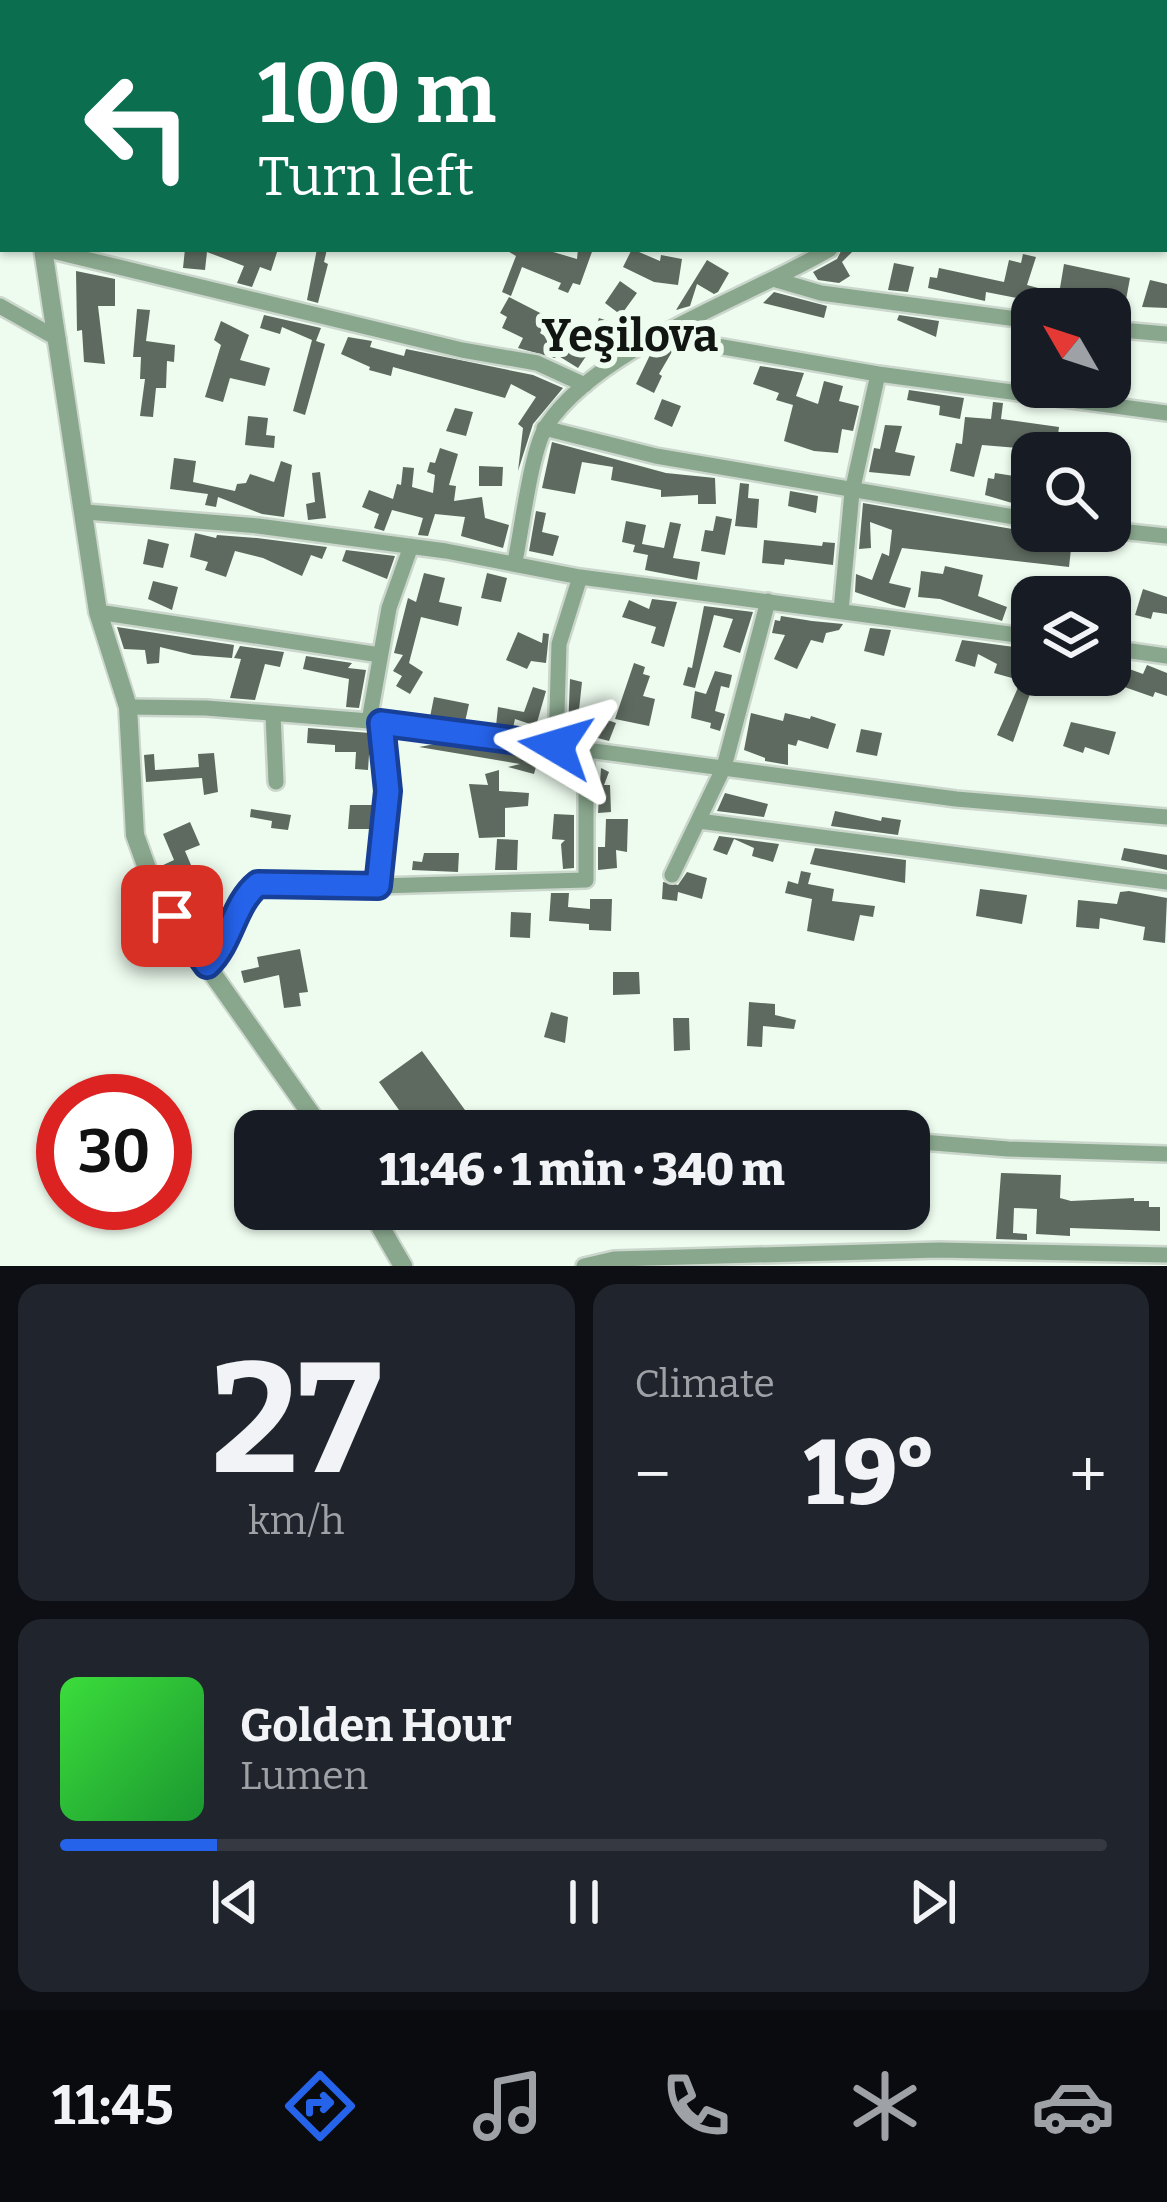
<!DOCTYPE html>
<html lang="en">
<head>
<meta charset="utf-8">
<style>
  body { margin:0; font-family:Bitter,serif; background:#20242c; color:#f1f3f6; height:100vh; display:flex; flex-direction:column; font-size:45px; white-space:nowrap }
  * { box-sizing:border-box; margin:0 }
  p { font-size:39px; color:#9ea1a6 }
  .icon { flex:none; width:66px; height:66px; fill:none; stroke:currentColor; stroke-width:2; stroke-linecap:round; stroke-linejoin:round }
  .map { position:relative; height:1266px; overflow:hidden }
  .sheet { display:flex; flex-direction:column; gap:18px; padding:18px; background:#0d0f14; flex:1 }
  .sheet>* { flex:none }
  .hud { position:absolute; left:0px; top:0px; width:1167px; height:252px; box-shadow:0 3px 9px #0004; background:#0b6e4f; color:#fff; overflow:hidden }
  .needle { width:78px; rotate:309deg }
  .controls { position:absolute; left:1011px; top:288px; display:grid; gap:24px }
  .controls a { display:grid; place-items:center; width:120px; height:120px; border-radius:24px; background:#171b24; box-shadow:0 3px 9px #0004; font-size:60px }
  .speed { position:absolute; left:36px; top:1074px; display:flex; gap:24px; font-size:60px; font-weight:700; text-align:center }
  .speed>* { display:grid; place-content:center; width:156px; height:156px; border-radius:50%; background:#171b24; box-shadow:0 3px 9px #0004; line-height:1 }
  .speed .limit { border:18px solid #d22; background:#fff; color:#111 }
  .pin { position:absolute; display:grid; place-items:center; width:102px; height:102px; color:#fff; margin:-51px; border-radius:24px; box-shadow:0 6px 18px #0006 }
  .me { position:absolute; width:132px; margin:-66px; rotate:277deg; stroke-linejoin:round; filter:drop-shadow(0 0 9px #0008) }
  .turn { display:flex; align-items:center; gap:42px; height:252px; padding:0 60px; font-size:54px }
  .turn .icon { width:156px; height:156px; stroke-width:2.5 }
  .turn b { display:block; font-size:84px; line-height:102px }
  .big { font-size:90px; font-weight:800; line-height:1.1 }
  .sheet .tile { flex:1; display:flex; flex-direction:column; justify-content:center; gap:18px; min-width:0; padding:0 42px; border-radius:24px; background:#20242c }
  .sheet .dial { align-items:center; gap:0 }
  .dial b { font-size:156px; line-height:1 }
  .song { display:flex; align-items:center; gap:36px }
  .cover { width:144px; height:144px; border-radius:18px; background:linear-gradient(135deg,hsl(120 70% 55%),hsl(130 70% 35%)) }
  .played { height:12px; border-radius:6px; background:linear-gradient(90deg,#2563eb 15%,#363941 15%) }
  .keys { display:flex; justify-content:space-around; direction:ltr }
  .heat { display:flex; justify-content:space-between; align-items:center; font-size:66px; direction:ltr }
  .sheet .tiles { flex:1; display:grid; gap:18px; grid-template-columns:1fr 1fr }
  .tile:last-child { grid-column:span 2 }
  .trip { position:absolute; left:234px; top:1110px; width:696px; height:120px; border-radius:24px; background:#171b24; box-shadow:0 3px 9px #0004; font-weight:800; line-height:120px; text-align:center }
  .menu { display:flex; height:192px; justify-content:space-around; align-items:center; background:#090b0e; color:#9ea1a6 }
  .menu .icon { width:84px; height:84px }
  .menu .selected { color:#2563eb }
  .menu b { font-size:54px; color:#f1f3f6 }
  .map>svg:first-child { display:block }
</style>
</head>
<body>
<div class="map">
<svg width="1167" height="1266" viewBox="0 0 1167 1266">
  <rect width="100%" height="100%" fill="#eefcef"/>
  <path fill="#5e6a5f" d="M185 249H278L271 271 260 267 252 287 237 283 244 266 207 252 205 270 183 268Z
    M317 249H327L324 262 328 264 318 303 307 300Z
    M504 249H543L577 259 578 249H593L580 285 573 283 568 293 558 289 561 283 522 267 511 296 502 292 516 256Z
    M632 249 660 261 661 255 682 259 678 285 654 282 623 267Z
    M842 249H855L842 262 850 276 839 283 818 280 813 272 837 259Z
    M1023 254 1036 257 1027 285 1053 292 1049 309H1030L1032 301 986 292 985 301 928 288 930 277 937 278 939 268 1004 282 1009 260 1021 263Z
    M707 260 729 273 718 292 714 294 697 284 690 306 676 310Z
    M894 263 914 267 908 292 888 290Z
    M1064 264 1130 278 1123 316 1110 312 1114 293 1095 288 1092 293 1060 288Z
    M76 271 115 279V306H98L105 364 84 362 82 330 77 331Z
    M1150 280 1167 284V308L1142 307Z
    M620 281 637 293 621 315 605 303Z
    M774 292 827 306 824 318 763 303Z
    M509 297 548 317 540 333 570 352 579 337 593 346 578 368 557 355 555 358 518 348 523 338 502 328 507 317 500 313Z
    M137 309 150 310 146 341 175 345 174 362 167 361 166 388H156L153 417 140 416 145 379H140L141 357H133Z
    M264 315 321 328 316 341 325 344 305 415 293 411 312 340 282 327 280 334 260 328Z
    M899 315 939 321 936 337 897 320Z
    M599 318 628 328 623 343 619 346 592 337Z
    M221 321 249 335 240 360 270 368 265 386 230 378 223 402 205 397 221 345 214 340Z
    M348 337 372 341 370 347 404 356 406 349 533 375 563 388 533 424 518 471 523 428 518 424 536 397 511 384 505 398 393 367 391 376 369 370 370 367 341 354Z
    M661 348 673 350 659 374 662 376 654 393 636 384 650 355Z
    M760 366 804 373 796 396 818 404 824 381 843 386 839 401 859 406 853 431 842 429 838 453 814 451 784 441 793 405 776 400 779 393 753 384Z
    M909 390 964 398 960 419 939 415 940 406 907 400Z
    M662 399 681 406 672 427 654 419Z
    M993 402 1003 403 1001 419 1059 427 1056 451 982 445 974 477 950 471 956 443 962 444 965 417 991 419Z
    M455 408 473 412 466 436 446 431Z
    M248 416 268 418 266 435 275 436 274 448 245 445Z
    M885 425 902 426 895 452 915 456 910 476 869 472 874 448 880 449Z
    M552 442 666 473 715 478 716 504H698V495L661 497V490L611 480 613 467 582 462 575 494 542 488Z
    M440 448 458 454 449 485 456 486 454 501 482 497 485 518 509 525 503 548 461 536 465 517 435 514 428 536 418 535 423 518 392 510 384 531 374 528 379 514 362 507 369 490 393 499 397 484 401 485 403 467 414 468 412 487 433 493 435 475 427 472 430 462 435 463Z
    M174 458 196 461 193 482 235 491 237 484 246 483 250 474 274 482 281 461 292 465 284 517 262 514 218 497 216 507 205 505 208 494 170 489Z
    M479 466 503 467 502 486H479Z
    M1015 471 1032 475 1030 498 1024 496 1022 506 985 495 988 478 994 479 995 473 1014 476Z
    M320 472 326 518 308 520 306 504 315 502 312 473Z
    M740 483 749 484 748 498 759 499 757 528 735 526Z
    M790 491 818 496 816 513 788 506Z
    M863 503 1030 532 1073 531 1069 567 902 548 889 583 911 588 905 608 893 605 855 592 856 574 872 580 882 553 889 556 892 530 870 522 871 548 859 549Z
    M536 511 546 513 542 532 559 536 553 556 529 551Z
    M716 516 732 519 725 555 701 551 705 530 713 531Z
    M626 521 646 525 642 544 664 548 670 522 681 524 673 558 700 562 697 580 645 570 648 555 633 552 635 545 622 542Z
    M195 533 216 538 217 535 257 538 327 547 322 559 311 555 302 576 263 558 235 551 226 577 205 570 208 562 190 557Z
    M148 539 169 544 163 568 143 564Z
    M764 540 822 546 823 542 835 543 833 565 785 559 784 565 762 563Z
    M346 550 395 556 387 579 342 561Z
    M945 566 983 575 978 596 1007 607 1002 621 940 599 918 597 921 571 943 574Z
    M424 573 445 578 439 602 462 607 458 626 421 617 409 663 423 672 410 694 396 686 402 676 393 671 403 655 394 653 408 598 416 602Z
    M487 573 507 578 501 602 481 598Z
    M153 581 178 587 172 610 148 599Z
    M1143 589 1167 597V614L1153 612 1151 619 1135 615Z
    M652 599 677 602 664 647 651 643 656 627 622 617 629 600 649 609Z
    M704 606 753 612 740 653 723 647 733 619 714 615 695 688 683 685 688 667 692 668Z
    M781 616 812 621 843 624 839 630 826 633 823 643 811 640 797 669 774 659 785 635 772 633 775 620 780 621Z
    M117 627 234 645 232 658 193 655 160 647 159 663 147 664 145 650 124 649Z
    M870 628 891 630 884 656 864 651Z
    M518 632 542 643 543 633 549 634 546 663 531 661 527 669 506 660Z
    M962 640 1021 648 1012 678 994 673 997 664 978 654 975 667 955 661Z
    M240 646 284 652 280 667 265 664 255 700 230 698 241 659 234 658Z
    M306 656 352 663 348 668 366 670 359 708 346 707 349 679 303 669Z
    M1110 662 1143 674 1147 665 1167 673V696L1155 692 1153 697 1110 682Z
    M634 663 645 667 643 674 650 676 643 696 655 699 649 726 615 719Z
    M715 671 732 675 729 688 721 686 715 711 725 714 720 731 710 728 711 723 691 718 695 691 706 694Z
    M1056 675H1110L1104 693Z
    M570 679 582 682 579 710 616 723 609 741 568 730Z
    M1020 683 1032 688 1013 742 997 735Z
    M533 687 546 691 536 726 515 719 513 728 496 726 498 707 524 712Z
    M434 697 469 704 465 722 430 717Z
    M751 713 783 721 785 713 810 719 811 716 836 724 828 749 798 740 796 746 788 744V765L765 761V758L744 750Z
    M1071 722 1116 732 1109 755 1085 747 1083 753 1063 746Z
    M308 728 370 733 372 755H369L368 770 355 769 356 752H335V745L307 743Z
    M861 729 882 733 877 756 856 752Z
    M440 743 539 756 534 774 508 767 520 764 419 747Z
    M214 753 218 792 204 795 202 778 146 782 144 755 154 754 155 770 199 767 198 754Z
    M601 768 609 772 604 785H610L611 812 598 813Z
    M499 770V791L529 793 528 806 505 808V837L479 838 469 784 488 785 485 774Z
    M725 793 768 804 764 817 717 811Z
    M350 805H374L372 829H348Z
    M251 809 291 815 288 830 271 828 272 821 250 817Z
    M835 811 881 821 882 817 901 820 898 835 831 826Z
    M554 814 574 815V868L563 869 561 844 565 840 552 839Z
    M606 819H628L627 852 616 850 617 868 598 870V847H605Z
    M190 822 200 845 185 851 191 865 163 870 161 866 174 860 163 834Z
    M719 836 779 844 773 862 752 856 754 848 734 839 727 855 713 850Z
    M497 839 518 840 517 870H495Z
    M815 848 906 860 905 883 810 864Z
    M1124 848 1167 855V870L1121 860Z
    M424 853H459L458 872 412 870 413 861 422 862Z
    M801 871 811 873 808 884 834 889 832 901 875 906 873 917 860 915 854 941 807 931 812 899 785 893 788 881 798 884Z
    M687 872 707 878 702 899 678 892 677 901 662 899 663 882 678 885Z
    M980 889 1027 895 1022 924 976 916Z
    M1129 891 1167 898 1165 943 1143 940 1145 927 1100 918 1099 929 1076 927 1078 900 1117 904 1120 892Z
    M551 893H569L568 907 590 909V899H612L611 931 589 930V924L549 921Z
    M511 912 531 913 530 938 510 937Z
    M300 949 308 992 299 993 301 1006 284 1008 279 975 244 983 241 971 259 967 257 957Z
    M613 972H639L640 994 613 995Z
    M749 1002 775 1004V1015L796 1020 794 1029 763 1026 762 1047 747 1046Z
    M551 1012 568 1017 565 1043 544 1037Z
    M673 1018H689L690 1050 674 1051Z
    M422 1051 473 1121 460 1131H414L379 1082Z
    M1001 1173 1061 1175 1060 1198 1071 1201 1134 1198V1201H1149V1207H1160V1231L1070 1228V1236L1036 1234 1037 1209 1014 1208 1013 1233 1027 1234V1240L996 1239Z"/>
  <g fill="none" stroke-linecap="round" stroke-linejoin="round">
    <defs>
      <path id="minor" d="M520 0 532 3
        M467 3 469 0
        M950 3 951 0
        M1110 3 1111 0
        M1164 148 1167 149
        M1164 218H1167
        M44 249 462 350 537 363 585 385
        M773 279 821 293 1032 321
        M0 306 58 339
        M1110 329 1167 334
        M660 336 878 374 1167 413
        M1018 393 1032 355
        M544 428 656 456 1032 520
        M86 512 258 526 446 551 580 577 1032 637
        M1110 530 1167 536
        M515 561C522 529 531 449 547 425 600 346 749 297 830 249
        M841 611 852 492 878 374
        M98 612 380 655
        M1110 648 1167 656
        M128 707 206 708 369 721 956 799 1167 817
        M273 714 276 782
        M369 721 389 608 411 546
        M556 746 559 644 580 577
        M699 821 1167 882
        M672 875 724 767 768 601
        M378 886 388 791 381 723
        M207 966C230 944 234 896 263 883L378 886 586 880V749
        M909 1141 1008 1149 1167 1154
        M584 1266 614 1259 939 1250 1167 1255"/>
      <path id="tertiary" d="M73 3V0
        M43 249 98 612 128 707 135 835 148 871 172 916 323 1131
        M370 1209 403 1266"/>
    </defs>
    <use href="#minor" stroke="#cbd7cc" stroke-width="20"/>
    <use href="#tertiary" stroke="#cbd7cc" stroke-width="22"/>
    <use href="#minor" stroke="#89a78d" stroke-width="15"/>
    <use href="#tertiary" stroke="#89a78d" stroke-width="18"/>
  </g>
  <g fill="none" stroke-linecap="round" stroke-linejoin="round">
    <defs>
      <path id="route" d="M172 916 207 965C231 943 233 904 258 884L378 886 388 791 381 723 556 746"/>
    </defs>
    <use href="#route" stroke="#184099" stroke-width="30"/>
    <use href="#route" stroke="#2563eb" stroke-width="21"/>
  </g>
  <g text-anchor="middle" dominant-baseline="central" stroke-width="12" stroke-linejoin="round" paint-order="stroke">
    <g font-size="45" font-weight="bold" fill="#111612" stroke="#eefcef">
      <text x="630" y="336">Yeşilova</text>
    </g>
  </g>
</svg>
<div class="controls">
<a><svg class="needle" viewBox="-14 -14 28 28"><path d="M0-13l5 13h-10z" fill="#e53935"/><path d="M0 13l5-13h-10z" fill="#9ea1a6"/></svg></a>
<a><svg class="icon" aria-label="search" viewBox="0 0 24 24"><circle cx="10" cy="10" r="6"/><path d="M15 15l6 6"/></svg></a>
<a><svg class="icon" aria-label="layers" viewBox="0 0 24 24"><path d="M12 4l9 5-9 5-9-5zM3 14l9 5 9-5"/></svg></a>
</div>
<div class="speed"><div class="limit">30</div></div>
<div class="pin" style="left:172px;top:916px;background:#d93025"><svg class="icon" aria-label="arrive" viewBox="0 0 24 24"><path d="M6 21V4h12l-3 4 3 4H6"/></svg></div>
<svg class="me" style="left:556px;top:746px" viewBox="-20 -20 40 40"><path d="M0-17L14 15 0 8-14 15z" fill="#2563eb" stroke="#fff" stroke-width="4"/></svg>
<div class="trip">11:46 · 1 min · 340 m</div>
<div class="hud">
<div class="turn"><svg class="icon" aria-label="left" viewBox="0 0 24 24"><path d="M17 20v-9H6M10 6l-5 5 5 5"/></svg><div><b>100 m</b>Turn left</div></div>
</div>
</div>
<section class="sheet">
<div class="tiles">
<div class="tile dial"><b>27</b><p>km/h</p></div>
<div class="tile"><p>Climate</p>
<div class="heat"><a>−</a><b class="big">19°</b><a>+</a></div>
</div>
<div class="tile">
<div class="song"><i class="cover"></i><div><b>Golden Hour</b><p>Lumen</p></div></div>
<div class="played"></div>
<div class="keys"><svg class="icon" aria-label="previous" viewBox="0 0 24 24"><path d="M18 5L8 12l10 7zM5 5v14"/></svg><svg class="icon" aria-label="pause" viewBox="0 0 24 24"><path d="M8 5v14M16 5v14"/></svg><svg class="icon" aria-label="next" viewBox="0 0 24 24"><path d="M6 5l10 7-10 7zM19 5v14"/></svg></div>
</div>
</div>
</section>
<nav class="menu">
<b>11:45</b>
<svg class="icon selected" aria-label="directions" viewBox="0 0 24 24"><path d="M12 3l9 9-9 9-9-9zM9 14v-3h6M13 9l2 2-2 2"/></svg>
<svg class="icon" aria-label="music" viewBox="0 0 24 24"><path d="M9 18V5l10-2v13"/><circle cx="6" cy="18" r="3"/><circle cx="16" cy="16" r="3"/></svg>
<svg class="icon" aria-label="phone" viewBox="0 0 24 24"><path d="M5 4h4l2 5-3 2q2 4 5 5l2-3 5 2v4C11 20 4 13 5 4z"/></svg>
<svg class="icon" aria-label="climate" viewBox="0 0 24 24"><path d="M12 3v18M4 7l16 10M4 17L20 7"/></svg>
<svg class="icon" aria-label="car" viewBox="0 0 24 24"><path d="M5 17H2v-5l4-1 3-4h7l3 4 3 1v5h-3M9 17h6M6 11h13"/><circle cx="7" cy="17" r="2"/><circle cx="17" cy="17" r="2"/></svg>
</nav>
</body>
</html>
